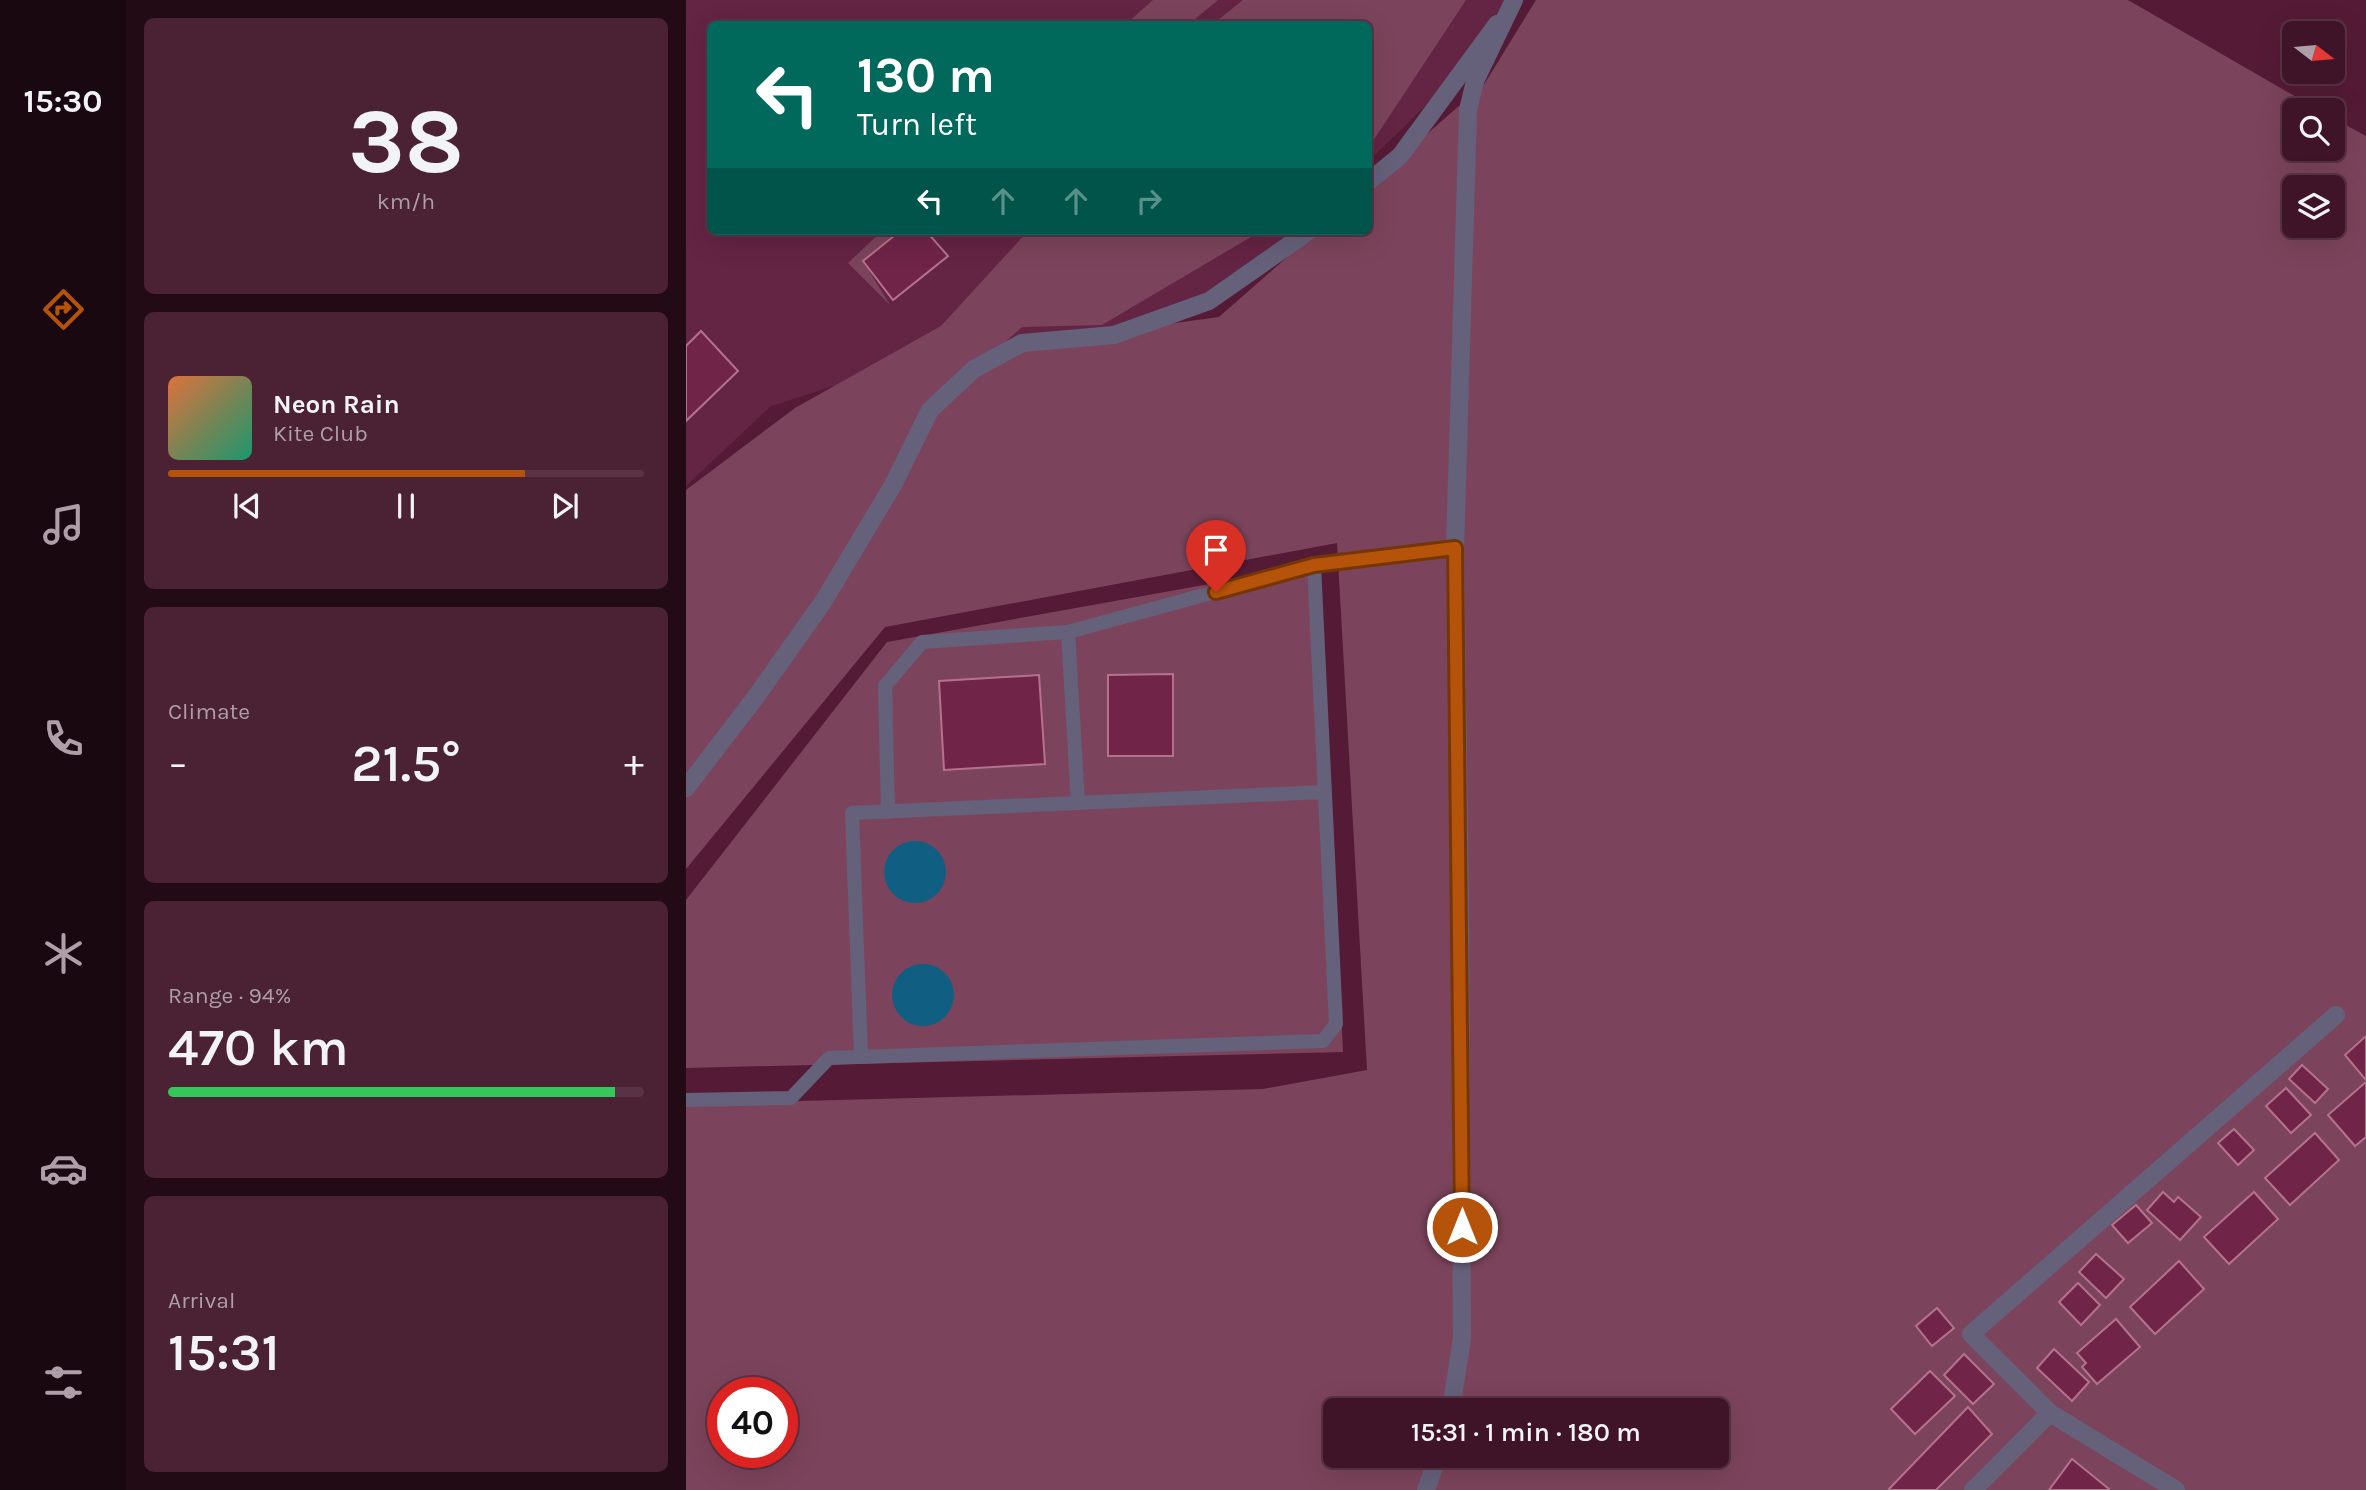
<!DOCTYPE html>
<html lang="en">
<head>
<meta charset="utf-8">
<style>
  body { margin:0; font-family:Karla,sans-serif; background:#4b2134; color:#f1f3f6; height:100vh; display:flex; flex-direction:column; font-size:26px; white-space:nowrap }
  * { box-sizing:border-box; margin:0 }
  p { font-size:23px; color:#ae9ea8 }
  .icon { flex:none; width:38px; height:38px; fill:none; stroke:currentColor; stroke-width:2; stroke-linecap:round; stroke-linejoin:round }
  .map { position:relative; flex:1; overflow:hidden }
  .details { display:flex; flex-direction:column; gap:18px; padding:18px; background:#230b16; width:560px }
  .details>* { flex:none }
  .guide { position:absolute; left:21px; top:21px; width:665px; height:214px; border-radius:10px; box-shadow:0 7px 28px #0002,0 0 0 2px #593345; background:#00695c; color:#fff; overflow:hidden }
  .needle { width:46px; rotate:106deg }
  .buttons { position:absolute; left:1596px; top:21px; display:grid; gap:14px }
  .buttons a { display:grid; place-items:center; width:63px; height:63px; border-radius:10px; background:#401428; box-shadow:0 7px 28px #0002,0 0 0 2px #593345; font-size:35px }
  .speed { position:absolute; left:21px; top:1377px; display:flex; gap:14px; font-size:35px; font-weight:700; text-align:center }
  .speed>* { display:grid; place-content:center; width:91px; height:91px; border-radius:50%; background:#401428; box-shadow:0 7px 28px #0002,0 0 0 2px #593345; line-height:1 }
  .speed .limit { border:10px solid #d22; background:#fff; color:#111 }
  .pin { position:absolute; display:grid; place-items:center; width:60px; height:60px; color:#fff; margin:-72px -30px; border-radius:50% 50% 50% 0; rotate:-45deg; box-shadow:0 0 7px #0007 }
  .pin .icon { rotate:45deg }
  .me { position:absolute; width:77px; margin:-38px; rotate:0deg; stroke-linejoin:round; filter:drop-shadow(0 0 5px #0008) }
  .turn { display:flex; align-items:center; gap:24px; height:147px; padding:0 35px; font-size:32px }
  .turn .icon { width:91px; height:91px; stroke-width:2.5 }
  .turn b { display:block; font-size:49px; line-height:60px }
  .lanes { display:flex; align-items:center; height:66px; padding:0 35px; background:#0003; justify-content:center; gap:35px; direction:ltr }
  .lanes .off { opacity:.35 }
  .big { font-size:52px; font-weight:600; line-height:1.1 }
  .details .card { flex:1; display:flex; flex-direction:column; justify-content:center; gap:10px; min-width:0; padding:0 24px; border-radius:10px; background:#4b2134 }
  .details .dial { align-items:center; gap:0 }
  .dial b { font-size:91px; line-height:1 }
  .song { display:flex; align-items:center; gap:21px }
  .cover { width:84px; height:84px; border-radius:10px; background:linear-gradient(135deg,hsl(20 70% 55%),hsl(160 70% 35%)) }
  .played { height:7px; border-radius:4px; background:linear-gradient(90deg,#b45309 75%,#593345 75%) }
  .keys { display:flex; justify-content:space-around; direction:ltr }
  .heat { display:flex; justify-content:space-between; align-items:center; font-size:38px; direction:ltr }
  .charge { height:10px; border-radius:5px; background:linear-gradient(90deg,#34c759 94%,#593345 0) }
  .trip { position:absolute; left:637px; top:1398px; width:406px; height:70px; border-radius:10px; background:#401428; box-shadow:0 7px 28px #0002,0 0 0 2px #593345; font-weight:600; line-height:70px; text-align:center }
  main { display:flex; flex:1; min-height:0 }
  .tabs { display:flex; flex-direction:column; width:126px; justify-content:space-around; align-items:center; background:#1a0810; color:#ae9ea8 }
  .tabs .icon { width:49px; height:49px }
  .tabs .selected { color:#b45309 }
  .tabs b { font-size:32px; color:#f1f3f6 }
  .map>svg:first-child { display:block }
</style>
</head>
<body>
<main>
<nav class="tabs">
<b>15:30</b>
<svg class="icon selected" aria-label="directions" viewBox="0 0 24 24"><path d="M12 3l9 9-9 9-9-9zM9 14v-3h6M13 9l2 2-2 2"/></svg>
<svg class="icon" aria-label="music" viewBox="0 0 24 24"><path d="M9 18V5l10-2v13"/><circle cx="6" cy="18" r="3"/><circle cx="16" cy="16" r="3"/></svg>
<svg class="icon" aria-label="phone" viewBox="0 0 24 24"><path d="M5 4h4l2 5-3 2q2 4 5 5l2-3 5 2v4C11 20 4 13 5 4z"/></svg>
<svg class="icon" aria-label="climate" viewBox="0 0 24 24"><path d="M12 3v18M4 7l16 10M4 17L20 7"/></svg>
<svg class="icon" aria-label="car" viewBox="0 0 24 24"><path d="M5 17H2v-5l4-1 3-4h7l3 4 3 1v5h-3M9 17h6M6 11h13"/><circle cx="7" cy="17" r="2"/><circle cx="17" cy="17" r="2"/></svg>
<svg class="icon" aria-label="filters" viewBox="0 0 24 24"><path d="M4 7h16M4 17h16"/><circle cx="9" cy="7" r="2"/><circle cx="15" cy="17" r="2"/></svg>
</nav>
<section class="details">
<div class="card dial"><b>38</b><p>km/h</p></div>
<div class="card">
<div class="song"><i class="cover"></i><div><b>Neon Rain</b><p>Kite Club</p></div></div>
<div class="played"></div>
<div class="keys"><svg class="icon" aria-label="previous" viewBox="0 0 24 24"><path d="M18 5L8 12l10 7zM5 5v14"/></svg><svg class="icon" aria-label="pause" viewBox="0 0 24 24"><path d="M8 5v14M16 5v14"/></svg><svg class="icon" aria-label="next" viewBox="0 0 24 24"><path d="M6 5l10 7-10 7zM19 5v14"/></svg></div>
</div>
<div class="card"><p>Climate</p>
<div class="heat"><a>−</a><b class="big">21.5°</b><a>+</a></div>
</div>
<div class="card"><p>Range · 94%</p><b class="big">470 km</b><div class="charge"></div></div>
<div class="card"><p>Arrival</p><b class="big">15:31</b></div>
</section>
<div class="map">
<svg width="1680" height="1490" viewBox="0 0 1680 1490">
  <rect width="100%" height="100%" fill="#551b36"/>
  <path fill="#642443" d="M0 0H826L782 64 683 161 682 24H24V231H611L575 266 438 332 233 359 85 406 0 486Z"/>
  <path fill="#7c445c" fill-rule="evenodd" d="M467 0H532L503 24H440Z
    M557 0H780L683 147 682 24H527Z
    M850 0H1442L1633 110H1608V149H1647V118L1680 136V1490H0V1104L577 1089 681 1070 651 543 199 627 0 869V490L109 408 255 326 342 231H575L416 325 336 327 268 388 229 417 286 378 352 342 533 317 631 231H682L683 185 799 83ZM1608 187H1647V226H1608ZM37 1393H96V1452H37ZM649 1410H1031V1456H649Z
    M196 231H211L177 261 204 305 162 263Z
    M634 564 657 1052 0 1068V900L201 642Z"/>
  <path fill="#105f82" d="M198 872a31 31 0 1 1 62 0a31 31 0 1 1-62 0Z
    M206 995a31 31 0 1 1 62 0a31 31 0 1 1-62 0Z"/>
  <path fill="#6f2448" stroke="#b5728d" stroke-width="2" d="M214 231H240L262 256 207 300 177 261Z
    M15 331 52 371 0 421V346Z
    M487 674V756H422V675Z
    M353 675 359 764 258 770 253 681Z
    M1680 1036V1080L1659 1055Z
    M1616 1065 1642 1089 1629 1103 1603 1079Z
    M1680 1082V1137L1669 1146 1642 1115Z
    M1600 1088 1625 1115 1605 1133 1580 1106Z
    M1548 1129 1568 1150 1552 1165 1532 1143Z
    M1629 1133 1653 1160 1604 1205 1579 1178Z
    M1477 1192 1488 1202 1492 1197 1515 1217 1494 1240 1461 1210Z
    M1568 1192 1592 1219 1543 1264 1518 1237Z
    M1450 1205 1466 1223 1442 1243 1426 1225Z
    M1410 1254 1438 1279 1420 1298 1393 1272Z
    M1493 1261 1518 1289 1469 1334 1444 1307Z
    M1392 1283 1414 1305 1395 1325 1373 1302Z
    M1251 1308 1268 1328 1246 1346 1230 1326Z
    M1430 1319 1454 1347 1411 1384 1396 1367 1400 1363 1391 1353Z
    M1368 1349 1403 1382 1386 1401 1351 1368Z
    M1278 1354 1308 1384 1287 1404 1258 1375Z
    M1244 1371 1269 1396 1229 1434 1205 1409Z
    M1282 1407 1306 1434 1250 1490H1204L1203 1489Z
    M1386 1459 1423 1489 1422 1490H1363Z"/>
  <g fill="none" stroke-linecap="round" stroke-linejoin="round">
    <path stroke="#66617b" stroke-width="14" d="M392 803 382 632 628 565 769 548
      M202 812 199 686 236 642 382 632
      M175 1057 166 813 639 792
      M0 1100 105 1098 143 1058 637 1041 650 1024 628 565"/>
    <path stroke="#66617b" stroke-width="18" d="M682 182 714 156 811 24
      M0 788 69 698 137 602 207 485 244 410 288 369 336 343 428 335 523 301 623 231
      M1287 1490 1364 1413
      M1490 1490 1364 1413 1285 1334 1650 1015"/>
    <path stroke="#66617b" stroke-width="18" d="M765 1410 776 1338 774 898 769 548 782 110 789 81 828 0
      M740 1490 752 1456"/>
  </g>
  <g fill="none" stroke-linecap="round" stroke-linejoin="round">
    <defs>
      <path id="route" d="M530 592 628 565 769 548 776 1227"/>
    </defs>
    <use href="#route" stroke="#753606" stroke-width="18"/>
    <use href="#route" stroke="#b45309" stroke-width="12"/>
  </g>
</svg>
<div class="buttons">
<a><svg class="needle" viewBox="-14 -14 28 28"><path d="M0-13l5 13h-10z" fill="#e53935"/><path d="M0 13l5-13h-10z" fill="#ae9ea8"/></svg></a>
<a><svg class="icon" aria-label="search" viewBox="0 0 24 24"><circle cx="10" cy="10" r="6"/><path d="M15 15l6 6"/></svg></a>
<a><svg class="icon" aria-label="layers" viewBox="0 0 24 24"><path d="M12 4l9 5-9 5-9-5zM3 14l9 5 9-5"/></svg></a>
</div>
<div class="speed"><div class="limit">40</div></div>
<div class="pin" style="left:530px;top:592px;background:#d93025"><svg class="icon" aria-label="arrive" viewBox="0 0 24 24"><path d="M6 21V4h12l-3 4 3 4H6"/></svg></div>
<svg class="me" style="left:776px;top:1227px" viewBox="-20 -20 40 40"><circle r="17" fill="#b45309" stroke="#fff" stroke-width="3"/><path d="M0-11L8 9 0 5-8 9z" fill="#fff"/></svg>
<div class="trip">15:31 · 1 min · 180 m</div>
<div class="guide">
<div class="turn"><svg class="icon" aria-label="left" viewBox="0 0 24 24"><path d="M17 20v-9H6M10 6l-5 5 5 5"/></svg><div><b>130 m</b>Turn left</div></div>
<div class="lanes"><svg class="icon" aria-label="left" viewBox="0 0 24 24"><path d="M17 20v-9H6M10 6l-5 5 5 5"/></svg><svg class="icon off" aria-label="ahead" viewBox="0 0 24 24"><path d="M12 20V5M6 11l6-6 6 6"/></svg><svg class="icon off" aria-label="ahead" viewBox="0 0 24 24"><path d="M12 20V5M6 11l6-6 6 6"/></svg><svg class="icon off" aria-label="right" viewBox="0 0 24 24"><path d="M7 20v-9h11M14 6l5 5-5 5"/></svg></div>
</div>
</div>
</main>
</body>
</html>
